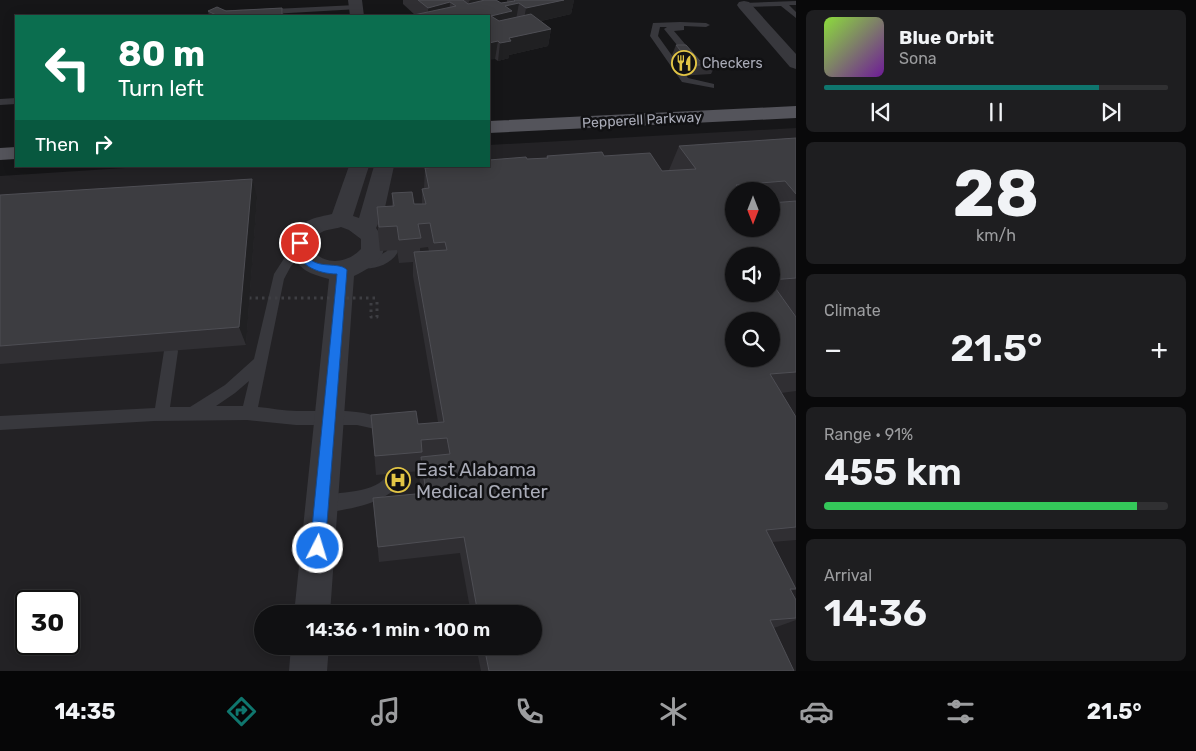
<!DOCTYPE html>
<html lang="en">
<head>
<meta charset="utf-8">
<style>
  body { margin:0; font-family:Rubik,sans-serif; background:#1e1e20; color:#f1f3f6; height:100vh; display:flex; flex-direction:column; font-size:19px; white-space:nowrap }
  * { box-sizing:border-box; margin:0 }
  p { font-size:16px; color:#9c9d9f }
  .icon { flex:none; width:28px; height:28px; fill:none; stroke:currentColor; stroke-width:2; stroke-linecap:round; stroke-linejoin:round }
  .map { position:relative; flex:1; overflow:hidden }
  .side { display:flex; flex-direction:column; gap:10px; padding:10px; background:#09090a; width:400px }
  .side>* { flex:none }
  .hud { position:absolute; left:15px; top:15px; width:475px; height:152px; border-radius:0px; box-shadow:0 2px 12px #0003,0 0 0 1px #303032; background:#0b6e4f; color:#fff; overflow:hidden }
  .needle { width:32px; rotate:180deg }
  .buttons { position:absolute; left:725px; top:182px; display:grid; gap:10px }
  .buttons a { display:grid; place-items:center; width:55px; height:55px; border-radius:50%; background:#101012; box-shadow:0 2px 12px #0003,0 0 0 1px #303032; font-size:25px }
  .speed { position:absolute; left:15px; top:590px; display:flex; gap:10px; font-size:25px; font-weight:700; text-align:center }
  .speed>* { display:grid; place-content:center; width:65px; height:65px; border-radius:50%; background:#101012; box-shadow:0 2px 12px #0003,0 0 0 1px #303032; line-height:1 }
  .speed .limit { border:2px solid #111; border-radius:8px; background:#fff; color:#111 }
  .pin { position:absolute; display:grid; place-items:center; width:42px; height:42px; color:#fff; margin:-21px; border:2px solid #fff; border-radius:50%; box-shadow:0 1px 5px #0007 }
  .me { position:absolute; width:55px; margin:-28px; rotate:5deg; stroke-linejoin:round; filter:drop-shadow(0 0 4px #0008) }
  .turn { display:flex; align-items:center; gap:18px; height:105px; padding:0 20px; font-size:22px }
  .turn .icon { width:65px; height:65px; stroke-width:2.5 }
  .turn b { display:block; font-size:35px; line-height:42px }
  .then { display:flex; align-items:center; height:48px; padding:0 20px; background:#0003; gap:10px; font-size:19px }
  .big { font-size:38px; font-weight:600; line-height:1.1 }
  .side .card { flex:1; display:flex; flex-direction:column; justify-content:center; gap:8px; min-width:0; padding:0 18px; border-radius:8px; background:#1e1e20 }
  .side .dial { align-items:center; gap:0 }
  .dial b { font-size:65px; line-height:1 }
  .song { display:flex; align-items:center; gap:15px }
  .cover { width:60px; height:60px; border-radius:8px; background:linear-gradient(135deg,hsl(90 70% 55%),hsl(280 70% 35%)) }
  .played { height:5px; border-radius:2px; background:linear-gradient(90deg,#0f766e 80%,#303032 80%) }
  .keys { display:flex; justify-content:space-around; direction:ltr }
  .heat { display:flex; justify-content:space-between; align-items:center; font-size:28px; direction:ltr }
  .charge { height:8px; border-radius:4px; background:linear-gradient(90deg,#34c759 91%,#303032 0) }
  .trip { position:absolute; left:254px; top:605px; width:288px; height:50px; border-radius:25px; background:#101012; box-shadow:0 2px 12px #0003,0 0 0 1px #303032; font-weight:600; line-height:50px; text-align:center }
  .tab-bar { display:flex; height:80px; justify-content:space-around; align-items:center; background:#060607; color:#9c9d9f }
  .tab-bar .icon { width:35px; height:35px }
  .tab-bar .active { color:#0f766e }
  .tab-bar b { font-size:22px; color:#f1f3f6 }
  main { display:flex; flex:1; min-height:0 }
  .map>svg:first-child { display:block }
</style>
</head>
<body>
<main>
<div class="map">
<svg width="796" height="671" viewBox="0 0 796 671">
  <rect width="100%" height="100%" fill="#161618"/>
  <path fill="#232225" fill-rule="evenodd" d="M796 128V671H0V176L156 166H489V145ZM734 191H771V229H734ZM734 256H771V294H734ZM734 321H771V359H734ZM26 601H69V644H26ZM262 614H532V646H262Z"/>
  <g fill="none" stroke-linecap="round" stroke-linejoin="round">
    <path stroke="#3e3e43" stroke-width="3" stroke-dasharray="2.5 4" stroke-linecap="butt" d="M371 303V317H377V298"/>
    <path fill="#38383d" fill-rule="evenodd" d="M796 1V5H789L796 12V18L781 6 744 7 740 5 744 3Z
      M356 5H359V9L236 16 254 10Z
      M680 22 706 23 710 25 706 27 684 26V30L674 31 696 57V61H690L664 29 667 27H660L658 36 688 78 714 84V88L682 82 650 36 653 23Z
      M16 98V104L0 105V99Z
      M392 230 396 231C411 257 377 274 355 267L353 264 355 261 377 257 387 251 389 242 386 234Z
      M300 247 306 251 291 266 284 279 258 407C271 408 284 411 297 411 330 412 364 406 393 424L396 429 393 434 388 436 375 429 357 425H296L247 420 154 421 0 430V416L155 408 164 351 166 347 171 345 176 347 178 351 170 407H190L225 385 254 359 274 274 285 257ZM249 381 243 406H216L235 393Z
      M398 447 404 449C421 487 375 504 347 509 337 511 325 514 316 510L314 504 316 498C338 489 376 497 389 472 392 465 389 456 392 449Z"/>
    <path fill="#38383d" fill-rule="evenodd" d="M348 0H362L364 16H350Z
      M744 1 749 2 796 54V69L790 67 739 8 737 5 739 2Z
      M349 166H369L353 216 359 218 374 166H394L384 212 376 228C395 253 376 265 354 276L330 614H294L329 279C306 273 296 268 289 245 297 221 309 219 332 214ZM341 227 349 230 361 239V249C333 278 293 247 322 232 327 229 335 229 341 227Z
      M291 646H329L327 671H289Z"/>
    <path fill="#54545b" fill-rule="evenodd" d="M796 106V118L489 133V121Z
      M16 147V159L0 160V148Z"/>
    <path stroke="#3e3e43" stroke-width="3" stroke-dasharray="2.5 4" stroke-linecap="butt" d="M249 298H377"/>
  </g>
  <path fill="#302f33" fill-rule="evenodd" d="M403 0H482V1L501 3 507 2V0H574L571 14 541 21 551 29 548 46 509 55V58L498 61 495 59 489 16 415 15 403 4Z
    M282 8 284 16H209L208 11Z
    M676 45 700 61 716 64 711 74 678 76 675 71 678 63 672 55Z
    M796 138V391L781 393 796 417V540L772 542 796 589 791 591 796 600V620L774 628 794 671H481L476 646H532V614H471L460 553 379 562 373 498 422 493 419 476 420 471 376 475 371 415 418 424 438 422 413 276V262L399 263 397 250 380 251 378 231 377 207 392 206V193L414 204H422V189L424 188 425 168 489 166 527 159 546 158 547 156H604L662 171H670L669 170 679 146ZM734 191H771V229ZM428 247 429 251 420 252V248ZM771 256V294H734Z
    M0 195 257 198 246 345 0 364Z"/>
  <path fill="#202022" d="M471 0H482L481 14 467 16 469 1Z
    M564 0H574L571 14 523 25 526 8Z
    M450 2 449 16H428V8Z
    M519 3 516 20 510 29 491 16 505 6Z
    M551 29 548 46 509 55V58L498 61 500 43 509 38Z
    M498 41 495 59 489 60V43Z
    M252 179 257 198 246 345 239 327Z"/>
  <path fill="#3d3d41" stroke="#4e4e54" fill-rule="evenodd" d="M418 0H463L468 4 485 0H496L501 3 515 1 514 0H564L526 8 519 3 505 6 512 11 491 16 499 21 531 14 551 29 509 38 511 41 500 43 498 41 489 43V16H409L456 6 450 2 428 8Z
    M217 7 226 11 282 8V16H216V15L208 11Z
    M676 45H686L700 61 712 60 716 64 682 66 679 62 689 61Z
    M796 138V194L785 181 736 185 741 191H734V229H771V203L796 201V278L771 280V256H734V294H771V282L796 317V372L770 374 796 417V527L766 530 796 589H790L796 600V618L770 620 794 671H489L484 646H532V614H478L464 537 378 547 373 498 426 493 421 457 450 454 447 438 421 440 422 452 375 456 371 415 416 411 418 424 444 422 414 252 447 250 445 242 434 243 430 223 418 224 421 238 399 240 397 226 379 227 377 207 394 206 392 193 412 192 414 204H426L422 189 429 188 425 168 447 166H489V160L526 157 527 159 548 158 547 156 602 152 604 156 650 153 662 171 696 169 679 146ZM734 321H771V359H734Z
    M252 179 239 327 0 346V195Z"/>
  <path fill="#1a73e8" stroke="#114b97" d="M300 239 305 243C305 275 338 259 347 270L325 548 323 553 318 555 312 553 310 548 337 274C317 274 295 264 295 243Z"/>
  <defs>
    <symbol id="restaurant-ring" viewBox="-11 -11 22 22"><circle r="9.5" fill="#111113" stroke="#e2c545" stroke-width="1.5"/><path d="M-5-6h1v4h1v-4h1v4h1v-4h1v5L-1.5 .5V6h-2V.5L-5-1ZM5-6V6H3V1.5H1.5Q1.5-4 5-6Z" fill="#e2c545"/></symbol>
    <symbol id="hospital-ring" viewBox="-11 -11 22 22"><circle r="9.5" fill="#111113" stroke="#e2c545" stroke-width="1.5"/><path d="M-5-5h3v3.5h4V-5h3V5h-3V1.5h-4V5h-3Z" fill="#e2c545"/></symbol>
  </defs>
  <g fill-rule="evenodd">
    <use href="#restaurant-ring" x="670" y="49" width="28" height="28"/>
    <use href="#hospital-ring" x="384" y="466" width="28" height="28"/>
  </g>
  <g text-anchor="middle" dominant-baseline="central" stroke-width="5" stroke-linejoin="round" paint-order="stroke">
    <g font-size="14" fill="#a9abb7" stroke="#111113" text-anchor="start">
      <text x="702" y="63">Checkers</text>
    </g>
    <g font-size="14" fill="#a9abb7" stroke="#111113">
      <text transform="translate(642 120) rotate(-3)">Pepperell Parkway</text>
    </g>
    <g font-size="19" fill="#a9abb7" stroke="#111113" text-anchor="start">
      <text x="416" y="469">East Alabama<tspan x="416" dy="22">Medical Center</tspan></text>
    </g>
  </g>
</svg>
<div class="buttons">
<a><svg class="needle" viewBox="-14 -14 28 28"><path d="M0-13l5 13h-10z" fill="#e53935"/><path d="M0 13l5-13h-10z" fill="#9c9d9f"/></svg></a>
<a><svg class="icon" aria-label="sound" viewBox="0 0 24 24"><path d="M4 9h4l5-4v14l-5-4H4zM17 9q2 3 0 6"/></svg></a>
<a><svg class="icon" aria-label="search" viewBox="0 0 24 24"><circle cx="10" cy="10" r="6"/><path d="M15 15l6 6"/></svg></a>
</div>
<div class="speed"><div class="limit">30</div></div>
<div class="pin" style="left:300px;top:243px;background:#d93025"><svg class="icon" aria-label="arrive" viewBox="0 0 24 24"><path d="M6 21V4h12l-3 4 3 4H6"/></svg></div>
<svg class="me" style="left:318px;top:548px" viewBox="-20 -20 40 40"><circle r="17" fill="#1a73e8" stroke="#fff" stroke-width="3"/><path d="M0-11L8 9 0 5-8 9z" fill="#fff"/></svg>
<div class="trip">14:36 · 1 min · 100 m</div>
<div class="hud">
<div class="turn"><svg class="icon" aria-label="left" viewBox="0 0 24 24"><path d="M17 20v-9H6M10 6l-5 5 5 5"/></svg><div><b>80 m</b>Turn left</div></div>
<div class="then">Then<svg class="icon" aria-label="right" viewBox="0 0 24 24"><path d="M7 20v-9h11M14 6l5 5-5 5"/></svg></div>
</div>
</div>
<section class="side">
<div class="card">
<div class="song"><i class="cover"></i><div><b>Blue Orbit</b><p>Sona</p></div></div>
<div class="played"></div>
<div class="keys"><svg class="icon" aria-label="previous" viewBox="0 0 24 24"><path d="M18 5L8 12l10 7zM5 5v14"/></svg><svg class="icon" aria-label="pause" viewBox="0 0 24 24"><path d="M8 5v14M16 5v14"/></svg><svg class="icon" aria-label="next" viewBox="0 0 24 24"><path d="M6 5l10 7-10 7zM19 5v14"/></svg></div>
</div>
<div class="card dial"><b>28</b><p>km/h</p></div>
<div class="card"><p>Climate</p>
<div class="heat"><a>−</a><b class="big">21.5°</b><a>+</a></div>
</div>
<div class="card"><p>Range · 91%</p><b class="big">455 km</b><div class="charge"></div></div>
<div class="card"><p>Arrival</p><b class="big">14:36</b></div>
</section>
</main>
<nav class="tab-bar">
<b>14:35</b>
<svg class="icon active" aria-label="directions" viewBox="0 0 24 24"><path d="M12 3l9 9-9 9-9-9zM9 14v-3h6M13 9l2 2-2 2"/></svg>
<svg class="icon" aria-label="music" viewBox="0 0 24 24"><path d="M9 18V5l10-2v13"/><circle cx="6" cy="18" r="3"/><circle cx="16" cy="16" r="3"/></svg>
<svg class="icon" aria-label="phone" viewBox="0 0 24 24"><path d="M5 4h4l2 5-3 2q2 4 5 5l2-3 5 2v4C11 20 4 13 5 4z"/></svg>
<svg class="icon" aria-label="climate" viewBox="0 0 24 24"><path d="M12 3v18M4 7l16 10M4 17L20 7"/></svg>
<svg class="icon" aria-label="car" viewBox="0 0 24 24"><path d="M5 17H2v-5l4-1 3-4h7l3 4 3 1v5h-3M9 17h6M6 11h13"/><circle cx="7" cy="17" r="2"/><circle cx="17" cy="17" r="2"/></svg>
<svg class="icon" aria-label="filters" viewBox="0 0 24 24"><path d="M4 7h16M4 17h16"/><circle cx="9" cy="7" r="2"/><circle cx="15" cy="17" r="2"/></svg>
<b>21.5°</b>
</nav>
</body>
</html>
